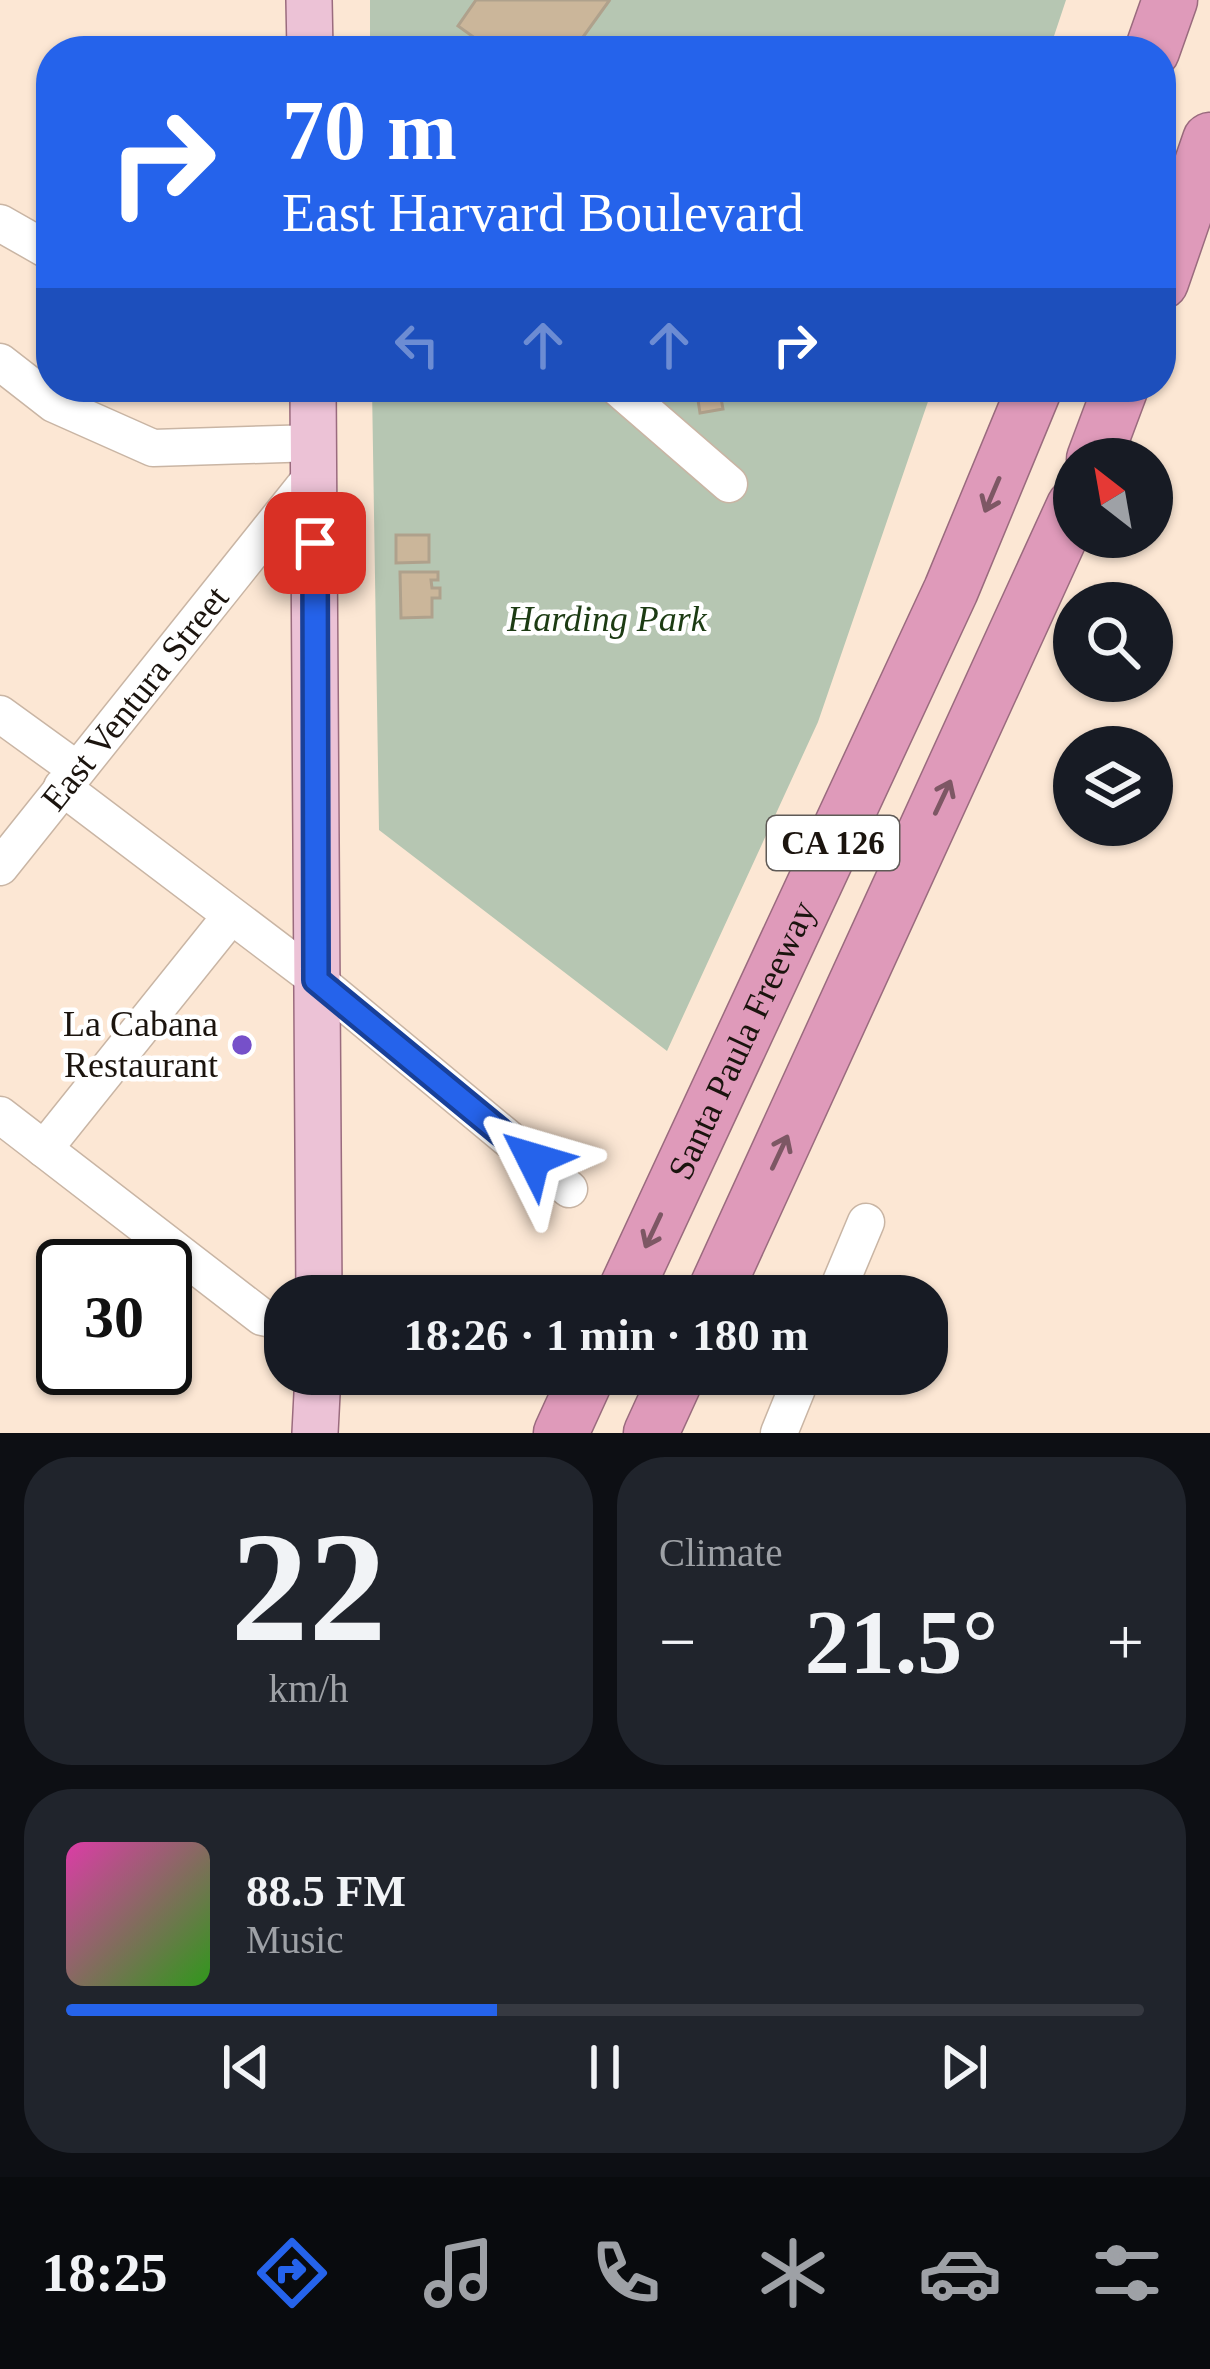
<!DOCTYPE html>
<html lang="en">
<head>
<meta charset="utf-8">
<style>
  body { margin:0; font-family:"Times New Roman",serif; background:#20242c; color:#f1f3f6; height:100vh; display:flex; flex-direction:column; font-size:45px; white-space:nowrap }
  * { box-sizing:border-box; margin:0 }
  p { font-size:39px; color:#9ea1a6 }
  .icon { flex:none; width:66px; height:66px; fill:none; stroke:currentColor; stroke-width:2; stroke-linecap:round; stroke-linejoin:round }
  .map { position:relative; height:1433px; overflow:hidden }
  .panel { display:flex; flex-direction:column; gap:24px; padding:24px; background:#0d0f14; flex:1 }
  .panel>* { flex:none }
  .hud { position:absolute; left:36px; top:36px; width:1140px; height:366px; border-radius:48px; box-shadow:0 3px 9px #0004; background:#2563eb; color:#fff; overflow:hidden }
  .needle { width:78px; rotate:329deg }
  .fabs { position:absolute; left:1053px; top:438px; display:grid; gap:24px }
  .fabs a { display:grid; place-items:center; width:120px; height:120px; border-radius:50%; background:#171b24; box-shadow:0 3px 9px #0004; font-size:60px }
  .speed { position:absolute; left:36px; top:1239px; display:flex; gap:24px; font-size:60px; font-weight:700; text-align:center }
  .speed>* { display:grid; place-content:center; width:156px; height:156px; border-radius:50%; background:#171b24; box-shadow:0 3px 9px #0004; line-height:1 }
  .speed .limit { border:6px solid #111; border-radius:18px; background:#fff; color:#111 }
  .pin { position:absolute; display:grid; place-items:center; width:102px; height:102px; color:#fff; margin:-51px; border-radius:24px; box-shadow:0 6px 18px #0006 }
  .me { position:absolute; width:132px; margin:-66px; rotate:310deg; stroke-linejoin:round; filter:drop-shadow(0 0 9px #0008) }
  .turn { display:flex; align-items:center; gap:42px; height:252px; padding:0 48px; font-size:54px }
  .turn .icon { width:156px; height:156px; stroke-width:2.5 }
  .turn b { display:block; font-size:84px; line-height:102px }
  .lanes { display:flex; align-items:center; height:114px; padding:0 48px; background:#0003; justify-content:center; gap:60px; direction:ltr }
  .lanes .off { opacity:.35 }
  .big { font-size:90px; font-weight:700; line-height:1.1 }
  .panel .widget { flex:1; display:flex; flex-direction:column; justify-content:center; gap:18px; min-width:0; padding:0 42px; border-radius:48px; background:#20242c }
  .panel .dial { align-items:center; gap:0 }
  .dial b { font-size:156px; line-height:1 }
  .song { display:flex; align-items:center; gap:36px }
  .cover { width:144px; height:144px; border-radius:18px; background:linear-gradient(135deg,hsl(320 70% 55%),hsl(110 70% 35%)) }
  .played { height:12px; border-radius:6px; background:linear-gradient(90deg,#2563eb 40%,#363941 40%) }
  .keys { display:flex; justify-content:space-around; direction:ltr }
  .heat { display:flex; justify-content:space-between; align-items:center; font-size:66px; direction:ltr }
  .panel .tiles { flex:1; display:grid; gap:24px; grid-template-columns:1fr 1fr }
  .widget:last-child { grid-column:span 2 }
  .trip { position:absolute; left:264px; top:1275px; width:684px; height:120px; border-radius:48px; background:#171b24; box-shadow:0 3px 9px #0004; font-weight:700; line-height:120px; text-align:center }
  .tabs { display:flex; height:192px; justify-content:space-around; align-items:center; background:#090b0e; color:#9ea1a6 }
  .tabs .icon { width:84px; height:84px }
  .tabs .on { color:#2563eb }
  .tabs b { font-size:54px; color:#f1f3f6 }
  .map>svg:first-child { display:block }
</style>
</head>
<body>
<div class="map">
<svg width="1210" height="1433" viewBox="0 0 1210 1433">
  <rect width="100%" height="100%" fill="#fce7d4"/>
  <path fill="#b6c6b2" d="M370 0H1066L1049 51H370Z
    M372 387H933L818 722 667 1051 379 830Z"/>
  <path fill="#cbb69a" stroke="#afa18c" stroke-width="3" d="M476 0H607L609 1 573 51H493L458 26Z
    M696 387H719L723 409 700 413Z
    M396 535H429V562L396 563Z
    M400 572H438V580H431L432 588H440V598H432V617L401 618Z"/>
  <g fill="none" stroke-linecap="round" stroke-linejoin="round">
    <defs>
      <g id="minor">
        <path d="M0 223 51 252"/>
        <path d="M0 362 54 404 153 448 315 443"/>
        <path d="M617 387 729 484"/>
        <path d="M0 714 76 769"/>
        <path d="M62 787 317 980 569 1189"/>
        <path id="s1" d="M0 867 314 474"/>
        <path d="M0 1115 262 1317 285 1322"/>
        <path d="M44 1149 230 917"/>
        <path d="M835 1296 866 1222"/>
        <path d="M779 1433 803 1374"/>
      </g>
      <path id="major" d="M309 0 310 51
        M313 387 319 1296
        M315 1433 318 1374"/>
      <g id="highway">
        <path d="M1152 51 1170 0"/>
        <path d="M1161 282 1210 140"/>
        <path d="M1094 459 1121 387"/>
        <path id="s2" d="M623 1296 951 590 1035 387"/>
        <path d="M713 1296 1074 506"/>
        <path d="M561 1433 588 1374"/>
        <path d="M651 1433 678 1374"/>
      </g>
    </defs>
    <use href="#minor" stroke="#c9b5a4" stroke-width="39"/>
    <use href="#major" stroke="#9a6b7e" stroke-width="48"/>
    <use href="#highway" stroke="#9a6b7e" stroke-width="57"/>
    <use href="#minor" stroke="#fff" stroke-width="36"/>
    <use href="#major" stroke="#ecc2d6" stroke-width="45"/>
    <use href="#highway" stroke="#df9aba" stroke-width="54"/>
  </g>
  <defs><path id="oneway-shaft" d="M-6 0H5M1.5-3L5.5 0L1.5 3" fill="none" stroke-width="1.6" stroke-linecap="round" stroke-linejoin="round" transform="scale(3)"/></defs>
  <g stroke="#7d5764">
    <use href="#oneway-shaft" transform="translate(992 495) rotate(113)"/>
    <use href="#oneway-shaft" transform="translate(943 797) rotate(-65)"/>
    <use href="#oneway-shaft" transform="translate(780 1152) rotate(-65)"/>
    <use href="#oneway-shaft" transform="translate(653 1231) rotate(115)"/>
  </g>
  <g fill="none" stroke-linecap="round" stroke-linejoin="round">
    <defs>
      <path id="route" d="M315 543 316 980 533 1159"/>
    </defs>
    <use href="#route" stroke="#184099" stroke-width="30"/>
    <use href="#route" stroke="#2563eb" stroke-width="21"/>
  </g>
  <circle fill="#7650c9" stroke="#fff" stroke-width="4.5" cx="242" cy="1045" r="12"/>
  <g text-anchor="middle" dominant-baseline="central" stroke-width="9" stroke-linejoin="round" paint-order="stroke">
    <rect fill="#fff" stroke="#5f5a56" stroke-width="3" x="767" y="816" width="132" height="54" rx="9"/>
    <g font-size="33" font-weight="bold" fill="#1b140e">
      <text x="833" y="843">CA 126</text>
    </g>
    <g font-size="36" font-style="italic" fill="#1c3b13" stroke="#fff">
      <text x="607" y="619">Harding Park</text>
    </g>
    <g font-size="36" fill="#1b140e" stroke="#fff">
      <text stroke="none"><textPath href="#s1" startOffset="216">East Ventura Street</textPath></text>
      <text stroke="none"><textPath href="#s2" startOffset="282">Santa Paula Freeway</textPath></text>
    </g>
    <g font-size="36" fill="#1b140e" stroke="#fff" text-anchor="end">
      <text x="218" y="1024">La Cabana<tspan x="218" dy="41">Restaurant</tspan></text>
    </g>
  </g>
</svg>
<div class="fabs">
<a><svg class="needle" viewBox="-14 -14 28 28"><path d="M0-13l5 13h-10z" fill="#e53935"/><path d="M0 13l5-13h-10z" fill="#9ea1a6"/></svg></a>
<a><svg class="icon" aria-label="search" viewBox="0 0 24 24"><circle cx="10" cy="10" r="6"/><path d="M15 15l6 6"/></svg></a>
<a><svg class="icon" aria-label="layers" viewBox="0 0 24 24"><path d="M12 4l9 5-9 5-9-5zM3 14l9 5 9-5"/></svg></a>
</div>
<div class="speed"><div class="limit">30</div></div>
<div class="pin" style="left:315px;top:543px;background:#d93025"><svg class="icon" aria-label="arrive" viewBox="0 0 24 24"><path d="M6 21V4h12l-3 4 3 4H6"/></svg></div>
<svg class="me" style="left:533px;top:1159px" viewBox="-20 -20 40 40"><path d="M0-17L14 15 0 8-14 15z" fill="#2563eb" stroke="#fff" stroke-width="4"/></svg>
<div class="trip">18:26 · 1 min · 180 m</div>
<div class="hud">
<div class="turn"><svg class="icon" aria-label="right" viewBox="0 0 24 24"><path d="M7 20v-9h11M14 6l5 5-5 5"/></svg><div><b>70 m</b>East Harvard Boulevard</div></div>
<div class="lanes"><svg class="icon off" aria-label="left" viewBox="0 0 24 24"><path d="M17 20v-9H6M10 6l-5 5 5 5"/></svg><svg class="icon off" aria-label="ahead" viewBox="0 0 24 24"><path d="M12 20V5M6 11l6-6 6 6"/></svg><svg class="icon off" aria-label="ahead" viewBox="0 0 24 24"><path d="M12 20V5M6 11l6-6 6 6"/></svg><svg class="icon" aria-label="right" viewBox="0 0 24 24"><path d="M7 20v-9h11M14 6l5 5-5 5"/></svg></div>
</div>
</div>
<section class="panel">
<div class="tiles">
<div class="widget dial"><b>22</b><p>km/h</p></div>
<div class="widget"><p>Climate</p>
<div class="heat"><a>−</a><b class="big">21.5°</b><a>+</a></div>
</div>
<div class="widget">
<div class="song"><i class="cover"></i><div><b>88.5 FM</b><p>Music</p></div></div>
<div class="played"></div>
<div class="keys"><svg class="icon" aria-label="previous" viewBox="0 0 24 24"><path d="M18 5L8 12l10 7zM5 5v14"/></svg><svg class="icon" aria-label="pause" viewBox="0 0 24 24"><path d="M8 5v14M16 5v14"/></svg><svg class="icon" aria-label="next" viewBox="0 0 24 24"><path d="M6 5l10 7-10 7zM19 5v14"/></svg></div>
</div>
</div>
</section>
<nav class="tabs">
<b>18:25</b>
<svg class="icon on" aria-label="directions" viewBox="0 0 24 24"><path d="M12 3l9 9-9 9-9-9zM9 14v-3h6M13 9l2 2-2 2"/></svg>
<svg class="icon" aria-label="music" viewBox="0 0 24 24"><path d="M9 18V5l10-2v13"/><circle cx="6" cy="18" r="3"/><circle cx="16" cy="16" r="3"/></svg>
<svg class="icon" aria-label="phone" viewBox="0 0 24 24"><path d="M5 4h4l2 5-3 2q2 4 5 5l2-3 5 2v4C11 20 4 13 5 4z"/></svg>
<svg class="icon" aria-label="climate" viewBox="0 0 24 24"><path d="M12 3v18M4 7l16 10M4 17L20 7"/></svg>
<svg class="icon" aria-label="car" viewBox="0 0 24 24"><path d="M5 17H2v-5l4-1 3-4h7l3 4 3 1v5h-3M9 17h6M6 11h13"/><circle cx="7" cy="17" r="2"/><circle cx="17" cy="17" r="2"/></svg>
<svg class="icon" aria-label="filters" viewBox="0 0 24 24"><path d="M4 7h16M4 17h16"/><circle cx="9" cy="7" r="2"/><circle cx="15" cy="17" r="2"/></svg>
</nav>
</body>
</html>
